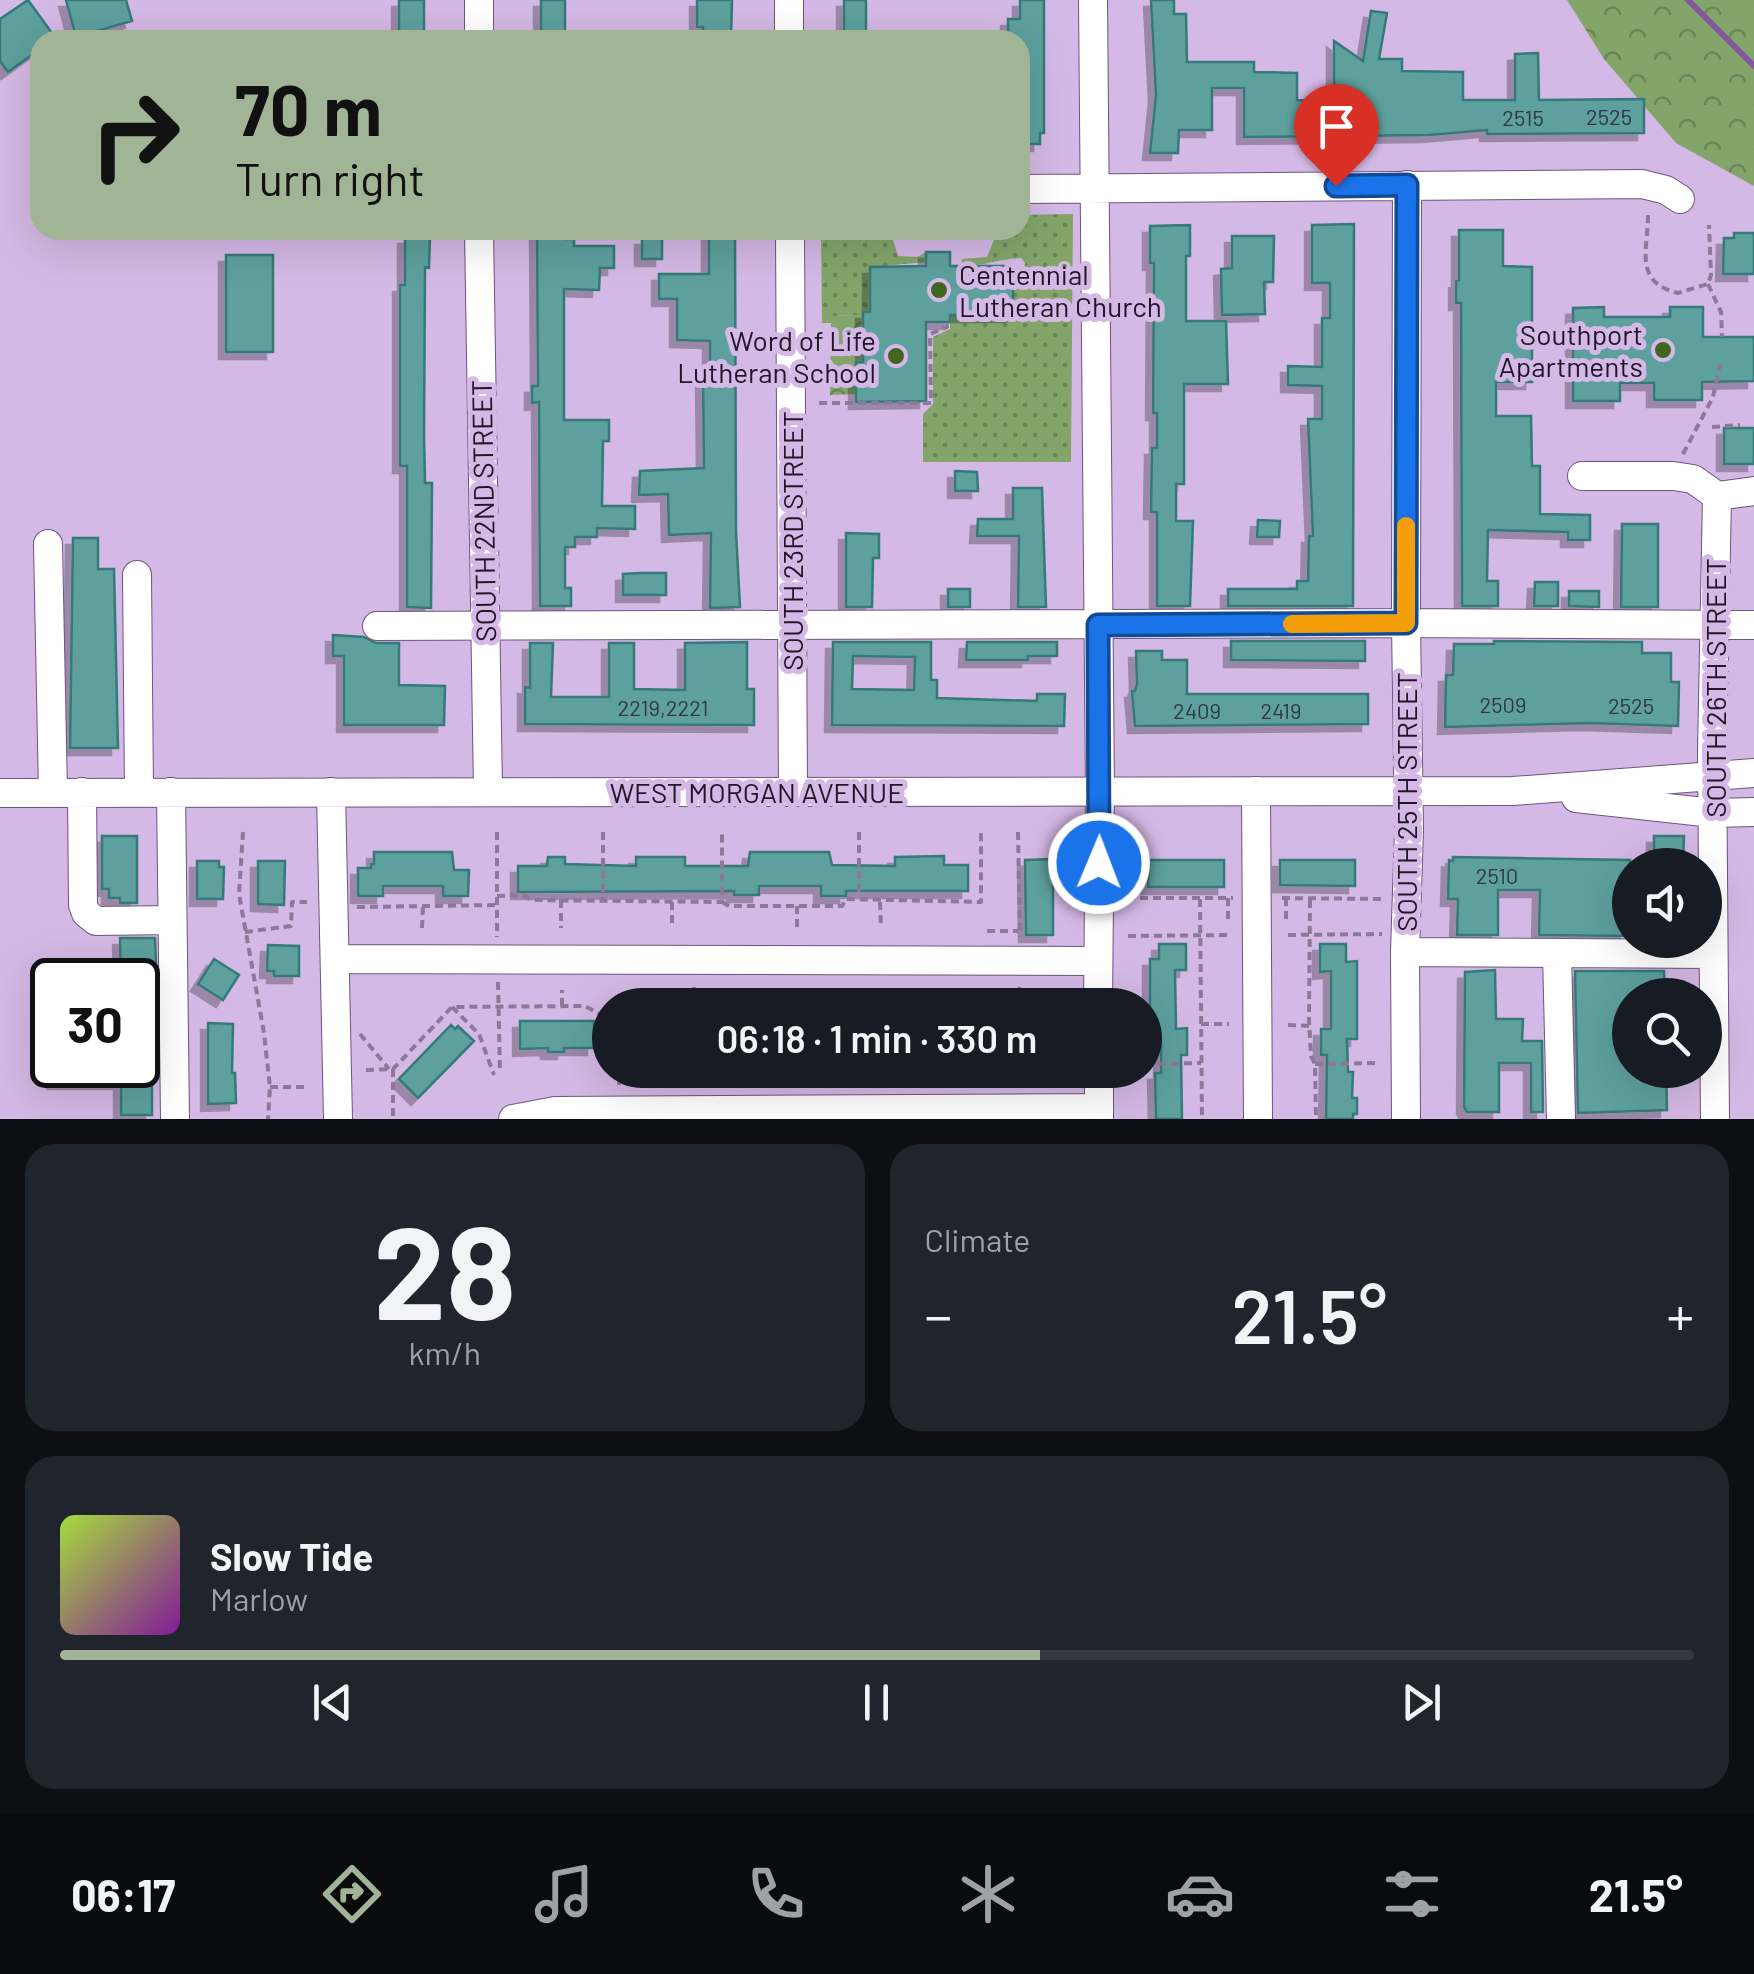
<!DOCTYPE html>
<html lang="en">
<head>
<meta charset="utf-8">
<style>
  body { margin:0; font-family:Barlow,sans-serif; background:#20242c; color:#f1f3f6; height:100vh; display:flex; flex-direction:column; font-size:38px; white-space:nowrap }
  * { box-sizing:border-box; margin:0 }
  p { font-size:32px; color:#9ea1a6 }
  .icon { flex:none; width:55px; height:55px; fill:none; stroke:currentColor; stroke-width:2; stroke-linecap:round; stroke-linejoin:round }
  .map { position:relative; height:1119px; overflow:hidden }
  .sheet { display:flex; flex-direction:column; gap:25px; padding:25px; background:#0d0f14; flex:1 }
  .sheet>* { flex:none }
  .hud { position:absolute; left:30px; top:30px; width:1000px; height:210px; border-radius:30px; box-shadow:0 10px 40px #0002; background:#a2b496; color:#111; overflow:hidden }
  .buttons { position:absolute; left:1612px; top:848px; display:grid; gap:20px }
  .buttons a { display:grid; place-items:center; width:110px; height:110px; border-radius:50%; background:#171b24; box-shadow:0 10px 40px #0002; font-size:50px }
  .speed { position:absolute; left:30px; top:958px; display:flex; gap:20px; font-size:50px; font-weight:700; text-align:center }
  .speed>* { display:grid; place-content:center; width:130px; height:130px; border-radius:50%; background:#171b24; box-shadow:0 10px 40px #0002; line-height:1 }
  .speed .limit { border:5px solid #111; border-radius:15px; background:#fff; color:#111 }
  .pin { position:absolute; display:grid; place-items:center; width:85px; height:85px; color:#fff; margin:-102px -42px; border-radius:50% 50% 50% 0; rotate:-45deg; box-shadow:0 0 10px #0007 }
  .pin .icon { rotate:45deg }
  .me { position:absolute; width:110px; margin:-55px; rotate:1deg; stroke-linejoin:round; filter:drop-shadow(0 0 8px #0008) }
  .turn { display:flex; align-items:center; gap:35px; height:210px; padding:0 40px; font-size:45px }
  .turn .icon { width:130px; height:130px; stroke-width:2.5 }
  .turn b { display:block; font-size:70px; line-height:85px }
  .big { font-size:75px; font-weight:600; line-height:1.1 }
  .sheet .tile { flex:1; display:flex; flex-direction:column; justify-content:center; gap:15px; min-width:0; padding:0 35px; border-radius:30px; background:#20242c }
  .sheet .dial { align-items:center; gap:0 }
  .dial b { font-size:130px; line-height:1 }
  .song { display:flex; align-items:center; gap:30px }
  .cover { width:120px; height:120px; border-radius:15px; background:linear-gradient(135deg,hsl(80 70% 55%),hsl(290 70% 35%)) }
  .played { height:10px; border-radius:5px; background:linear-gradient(90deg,#a2b496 60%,#363941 60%) }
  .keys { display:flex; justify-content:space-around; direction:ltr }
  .heat { display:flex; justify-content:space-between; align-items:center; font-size:55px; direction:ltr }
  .sheet .tiles { flex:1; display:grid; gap:25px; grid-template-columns:1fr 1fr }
  .tile:last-child { grid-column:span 2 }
  .trip { position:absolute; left:592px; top:988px; width:570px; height:100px; border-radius:50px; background:#171b24; box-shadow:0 10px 40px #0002; font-weight:600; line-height:100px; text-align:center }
  .tabs { display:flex; height:160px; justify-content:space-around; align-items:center; background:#090b0e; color:#9ea1a6 }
  .tabs .icon { width:70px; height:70px }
  .tabs .active { color:#a2b496 }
  .tabs b { font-size:45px; color:#f1f3f6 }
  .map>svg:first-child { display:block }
</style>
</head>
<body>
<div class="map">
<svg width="1754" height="1119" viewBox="0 0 1754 1119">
  <defs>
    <pattern id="grass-dots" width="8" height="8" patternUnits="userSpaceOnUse" patternTransform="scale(2.5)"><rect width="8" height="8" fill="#83a56a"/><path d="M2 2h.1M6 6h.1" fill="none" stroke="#6b8557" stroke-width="1.8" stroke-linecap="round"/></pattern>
    <pattern id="park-crowns" width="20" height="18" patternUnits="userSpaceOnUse" patternTransform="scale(2.5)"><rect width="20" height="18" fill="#83a56a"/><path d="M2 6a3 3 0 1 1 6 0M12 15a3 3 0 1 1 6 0" fill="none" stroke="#6b8557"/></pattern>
    <filter id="shadow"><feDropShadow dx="-7" dy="7" stdDeviation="0" flood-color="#0004"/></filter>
  </defs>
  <rect width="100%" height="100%" fill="#d4b8e5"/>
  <path fill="url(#grass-dots)" d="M1073 214 1071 462H923V414L933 404V337L950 329V315H1010L1015 318 1025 313 1022 302 1013 301V281L1024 274 1025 263 1021 258C999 259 982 266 961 266L962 259 987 257 998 230H1020V215Z
    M821 230H890L898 256 917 257 926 252V262L870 267V312H863V315L832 316 831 323H822Z"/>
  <path fill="url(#park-crowns)" d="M1567 0H1754V186L1676 143 1604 59Z
    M863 315V362H856V394L830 395 831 316Z"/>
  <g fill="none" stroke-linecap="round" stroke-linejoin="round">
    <path stroke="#84579c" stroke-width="6" d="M1688 0 1754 66"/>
  </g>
  <path fill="#5da09e" stroke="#367a78" stroke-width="2.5" fill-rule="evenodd" filter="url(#shadow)" d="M28 0 57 40H40V49L8 72 0 61V19Z
    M66 0H126L132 21 76 37Z
    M399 0H424V40H399Z
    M541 0H565V40H541Z
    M697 0H732L731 40H703V27H697Z
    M844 0H866V40H844Z
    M1020 0H1044V133H1040V144H1020V40H1008V19H1020Z
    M1151 0H1174V14H1186L1187 62H1254V72L1297 73V100L1334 101V41L1363 61 1371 11 1387 13 1379 59H1402V71L1463 72V100H1515V54L1538 53 1539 100 1644 99V133L1487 134V130L1429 135 1244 137V88H1212V130H1179L1178 153H1150L1156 95Z
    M1354 224 1353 606H1228V589H1297V581H1308L1309 536H1313L1308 419H1322V386L1288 385V366L1322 367V318H1330V283H1312V225Z
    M1190 225V256H1186V321H1226L1228 384H1184V484H1176V521H1193L1190 606H1157V512H1151L1152 448H1157V413H1153L1154 263H1150V226Z
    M709 230H735L736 532 740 607 710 608 711 533 669 535 668 494 639 495 640 471 704 468 703 374 710 375V341L677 340V299H659V274H709Z
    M1459 230H1503V266L1532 267V382H1496V416H1531L1532 466H1540V514L1590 515V540H1568V532L1488 530 1487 581H1498V606H1462L1461 311V303H1456V281L1459 280Z
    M537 233H565L566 239H574V246H614V268H600L599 290 564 289V420H609V441H603L602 506H635V529L597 528V537H575V547H565V588H571V606H540L539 402 532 403V386H538Z
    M1734 233H1754V274H1723L1724 238H1734Z
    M430 236 429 268 425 267 424 434 425 483H432L431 608 407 607V466H400V285H405V237Z
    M1232 236H1274L1273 282H1264L1265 314 1222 315 1221 269 1232 268Z
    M642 238H662V259H642Z
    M926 252H950V266H1013V315H950V322H926V401L856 402V362H863V312H870V267L926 266Z
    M226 255H273V352H226Z
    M1604 307V317H1670V307H1703V337H1754V381L1702 382V400H1654V383H1620V401H1573V308Z
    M1724 428H1754V464H1724Z
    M955 471 977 472 978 491H955Z
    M1013 488H1042L1046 607H1018L1019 536H977L978 519H1013Z
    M1258 520 1280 521 1279 537H1257Z
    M1622 524H1658V607H1621Z
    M846 533 879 534V558H873L872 607H846Z
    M73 538H98V569H114L118 748H70Z
    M640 573H666V595H623V574Z
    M1535 582H1558V606H1534Z
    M948 589H970V607H948Z
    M1569 591H1599V607L1569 606Z
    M333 635 364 637 376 643H399V685L445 686 444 725H344V656H333Z
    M1231 641H1365V661L1231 660Z
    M1494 641 1642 642V653H1671V682H1679L1678 726 1590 723 1445 727 1446 675H1453L1454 644H1494Z
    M747 642V689H754V725L525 724V687L530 688V643H553L551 697H609V643H634V689L685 690V643Z
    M833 642H931V680H937V698L1037 701V694H1065L1064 726 832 725ZM853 656 915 657 914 690 852 689Z
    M967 642H1057V656H1028V660H966Z
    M1136 651H1162V660H1187V694H1368V724L1135 726 1132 691H1135L1137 684Z
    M102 836H137V903H120V898H109V889H102Z
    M1654 836H1684L1683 865H1654Z
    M374 852H452L454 870H469L468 896H443V886H383V896H358V868H371V864H374Z
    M750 852H829L832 865 895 866V857L944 856V865H968V891H846V896H821V886H759V895H734V891L518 892V866H547L548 857H565V864L636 866V857H685V866H748Z
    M1453 857 1630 860 1626 936 1539 935 1540 890H1498V935H1457L1458 899H1448L1449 860 1453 861Z
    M1053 859V935H1026L1025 860Z
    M1149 860H1224V887H1148Z
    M1280 860H1355V886L1280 885Z
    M197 861H219V867H224L223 899H197Z
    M258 861H285L284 905 258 904Z
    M120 938H155L156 963H151L152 980H121Z
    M1159 944H1186V970H1175L1176 1029 1187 1028V1055H1181L1182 1119H1156L1155 1073H1161V1041L1150 1040V959H1159Z
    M1320 944H1346V962L1357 961V1039H1347L1348 1072H1353L1352 1098H1357V1114H1353V1119H1326L1327 1055H1321V1029H1331V971L1320 972Z
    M268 945 299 946V976H274V971H267Z
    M214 959 239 975 223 1000 198 984Z
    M1495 970 1496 1019H1523L1522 1041H1542L1543 1112H1531V1063H1499V1112H1467L1464 1107 1465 972Z
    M1575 971H1664L1665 995H1630V1070H1666L1667 1110 1578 1113Z
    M520 1021H594V1048H564V1052H548V1048L520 1049Z
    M208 1023 233 1024 232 1073H235L236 1103 208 1104Z
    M451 1025 455 1029 458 1026 474 1041 418 1098 399 1079Z
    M54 1065H152V1115H121V1082H54Z"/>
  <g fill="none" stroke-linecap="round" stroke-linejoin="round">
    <defs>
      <path id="minor" d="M789 0V40
        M1093 0 1100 792 1098 1005
        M479 40V0
        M1020 189 1642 184 1666 190 1680 199
        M479 230 488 792
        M790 230 793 792
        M1582 476H1673L1693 479 1717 496 1754 491
        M48 544 53 793
        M137 575 139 792
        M377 626 1406 623 1754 625
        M1256 791 1258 1119
        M82 792 83 905 86 913 96 921 172 920
        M171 792 175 1119
        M331 792 338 1119
        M0 793 1513 791 1754 773
        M1576 798 1713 813 1754 812
        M1405 952 1713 954
        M1557 953 1561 1119
        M336 959 1098 961
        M1099 1070V1119
        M513 1119 555 1111 1099 1108
        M1406 1119 1405 952 1409 830 1406 623 1407 185
        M1715 1119 1712 752 1717 496"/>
    </defs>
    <use href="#minor" stroke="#6d557c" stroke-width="30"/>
    <path stroke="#8d789a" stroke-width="4" stroke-dasharray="8 5" stroke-linecap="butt" d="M1648 215C1648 250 1633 282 1678 293L1708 284 1711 275 1709 225
      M1708 284 1721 312 1722 337
      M819 403H931L930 334 947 327 946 322
      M1712 427 1740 425
      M1683 454 1713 397 1720 364
      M243 832 239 894 264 1033 270 1087 268 1119
      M497 832V937
      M603 832V899
      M859 832V897
      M1018 832 1020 937
      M497 896 523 895 531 900 722 902V832
      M1127 898H1233
      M1228 898V920
      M1282 898 1383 899
      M1286 898V919
      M1200 899 1202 1119
      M561 900V928
      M1310 900 1309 1020 1311 1056 1315 1064 1316 1119
      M672 902V927
      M722 902 729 906H842L846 899 981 902V832
      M880 902 881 928
      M797 906V928
      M357 907 497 905
      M422 928 423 907
      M987 931H1018
      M245 932 291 926 292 902H307
      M1288 935 1382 934
      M1128 936 1227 935
      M498 982 500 1073
      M796 988V1005
      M693 1005 694 987
      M906 1005V989
      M1016 1005 1020 987
      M562 1006V990
      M452 1007 479 1034 494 1075
      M1201 1024H1229
      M1288 1025 1311 1026
      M360 1034 389 1069
      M1145 1064 1201 1063
      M1315 1064 1380 1063
      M393 1069V1119
      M366 1070 393 1069 452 1007 585 1006 601 1015H610
      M847 1070V1085
      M1017 1070V1085
      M619 1085 620 1070
      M270 1087H309"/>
    <use href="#minor" stroke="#fff" stroke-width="28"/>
  </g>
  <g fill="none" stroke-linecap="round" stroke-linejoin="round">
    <defs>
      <path id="route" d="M1099 863 1098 625 1406 623 1407 185 1336 186"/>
    </defs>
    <use href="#route" stroke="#114b97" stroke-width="25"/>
    <use href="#route" stroke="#1a73e8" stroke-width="18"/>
    <path stroke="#f59e0b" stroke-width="18" d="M1292 624 1406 623V526"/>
  </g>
  <g fill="#416620" stroke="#d4b8e5" stroke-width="4">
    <circle cx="939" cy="290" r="10"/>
    <circle cx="1663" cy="350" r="10"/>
    <circle cx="896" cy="356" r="10"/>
  </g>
  <g text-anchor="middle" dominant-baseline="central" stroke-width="10" stroke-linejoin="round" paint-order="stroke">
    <g font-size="22" fill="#2f3844">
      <text x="1609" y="116">2525</text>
      <text x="1523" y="117">2515</text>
      <text x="1503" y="704">2509</text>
      <text x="1631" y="705">2525</text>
      <text x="663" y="707">2219,2221</text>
      <text x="1197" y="710">2409</text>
      <text x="1281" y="710">2419</text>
      <text x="1497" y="875">2510</text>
    </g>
    <g font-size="28" fill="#201626" stroke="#d4b8e5" text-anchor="end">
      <text x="959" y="274" text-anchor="start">Centennial<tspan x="959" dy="32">Lutheran Church</tspan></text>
      <text x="1643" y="334">Southport<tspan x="1643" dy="32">Apartments</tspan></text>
      <text x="876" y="340">Word of Life<tspan x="876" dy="32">Lutheran School</tspan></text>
    </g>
    <g font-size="28" fill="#201626" stroke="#d4b8e5">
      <text transform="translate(483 511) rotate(-91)">SOUTH 22ND STREET</text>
      <text transform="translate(792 541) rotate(-90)">SOUTH 23RD STREET</text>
      <text transform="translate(1715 688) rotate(-90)">SOUTH 26TH STREET</text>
      <text x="757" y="792">WEST MORGAN AVENUE</text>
      <text transform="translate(1406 802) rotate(-90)">SOUTH 25TH STREET</text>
    </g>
  </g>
</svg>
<div class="buttons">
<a><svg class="icon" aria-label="sound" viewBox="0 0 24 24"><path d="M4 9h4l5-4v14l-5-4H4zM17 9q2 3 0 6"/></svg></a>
<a><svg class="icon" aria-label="search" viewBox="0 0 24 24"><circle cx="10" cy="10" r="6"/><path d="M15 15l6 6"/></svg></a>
</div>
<div class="speed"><div class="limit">30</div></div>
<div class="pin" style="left:1336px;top:186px;background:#d93025"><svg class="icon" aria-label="arrive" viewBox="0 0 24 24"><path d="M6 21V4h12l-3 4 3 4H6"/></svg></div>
<svg class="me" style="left:1099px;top:863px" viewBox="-20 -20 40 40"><circle r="17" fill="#1a73e8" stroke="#fff" stroke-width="3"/><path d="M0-11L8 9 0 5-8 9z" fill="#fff"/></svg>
<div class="trip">06:18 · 1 min · 330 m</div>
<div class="hud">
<div class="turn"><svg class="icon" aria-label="right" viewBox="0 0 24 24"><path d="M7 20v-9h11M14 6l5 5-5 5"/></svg><div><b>70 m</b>Turn right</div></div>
</div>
</div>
<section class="sheet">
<div class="tiles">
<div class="tile dial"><b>28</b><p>km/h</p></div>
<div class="tile"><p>Climate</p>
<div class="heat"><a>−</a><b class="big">21.5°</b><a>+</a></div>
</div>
<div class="tile">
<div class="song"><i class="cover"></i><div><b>Slow Tide</b><p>Marlow</p></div></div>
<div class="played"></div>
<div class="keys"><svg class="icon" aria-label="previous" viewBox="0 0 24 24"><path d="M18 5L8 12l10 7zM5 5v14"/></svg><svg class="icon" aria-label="pause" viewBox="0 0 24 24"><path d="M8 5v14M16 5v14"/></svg><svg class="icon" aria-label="next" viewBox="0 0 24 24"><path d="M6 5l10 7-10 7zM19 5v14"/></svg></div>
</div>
</div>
</section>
<nav class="tabs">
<b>06:17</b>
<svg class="icon active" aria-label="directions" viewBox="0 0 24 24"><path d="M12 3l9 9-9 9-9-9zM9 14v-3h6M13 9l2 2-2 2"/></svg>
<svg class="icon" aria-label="music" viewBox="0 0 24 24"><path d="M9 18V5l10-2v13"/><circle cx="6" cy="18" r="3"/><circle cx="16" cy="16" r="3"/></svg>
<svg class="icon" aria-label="phone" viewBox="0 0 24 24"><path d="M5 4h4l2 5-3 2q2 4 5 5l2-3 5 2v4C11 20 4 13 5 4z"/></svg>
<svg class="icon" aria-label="climate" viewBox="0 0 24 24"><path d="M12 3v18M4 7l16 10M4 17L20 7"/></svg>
<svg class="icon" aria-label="car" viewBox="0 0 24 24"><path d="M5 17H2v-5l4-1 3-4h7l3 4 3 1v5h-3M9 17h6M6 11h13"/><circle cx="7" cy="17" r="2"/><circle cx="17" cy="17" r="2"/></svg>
<svg class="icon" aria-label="filters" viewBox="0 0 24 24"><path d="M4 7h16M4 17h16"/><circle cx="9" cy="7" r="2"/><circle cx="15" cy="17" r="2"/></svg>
<b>21.5°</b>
</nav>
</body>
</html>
